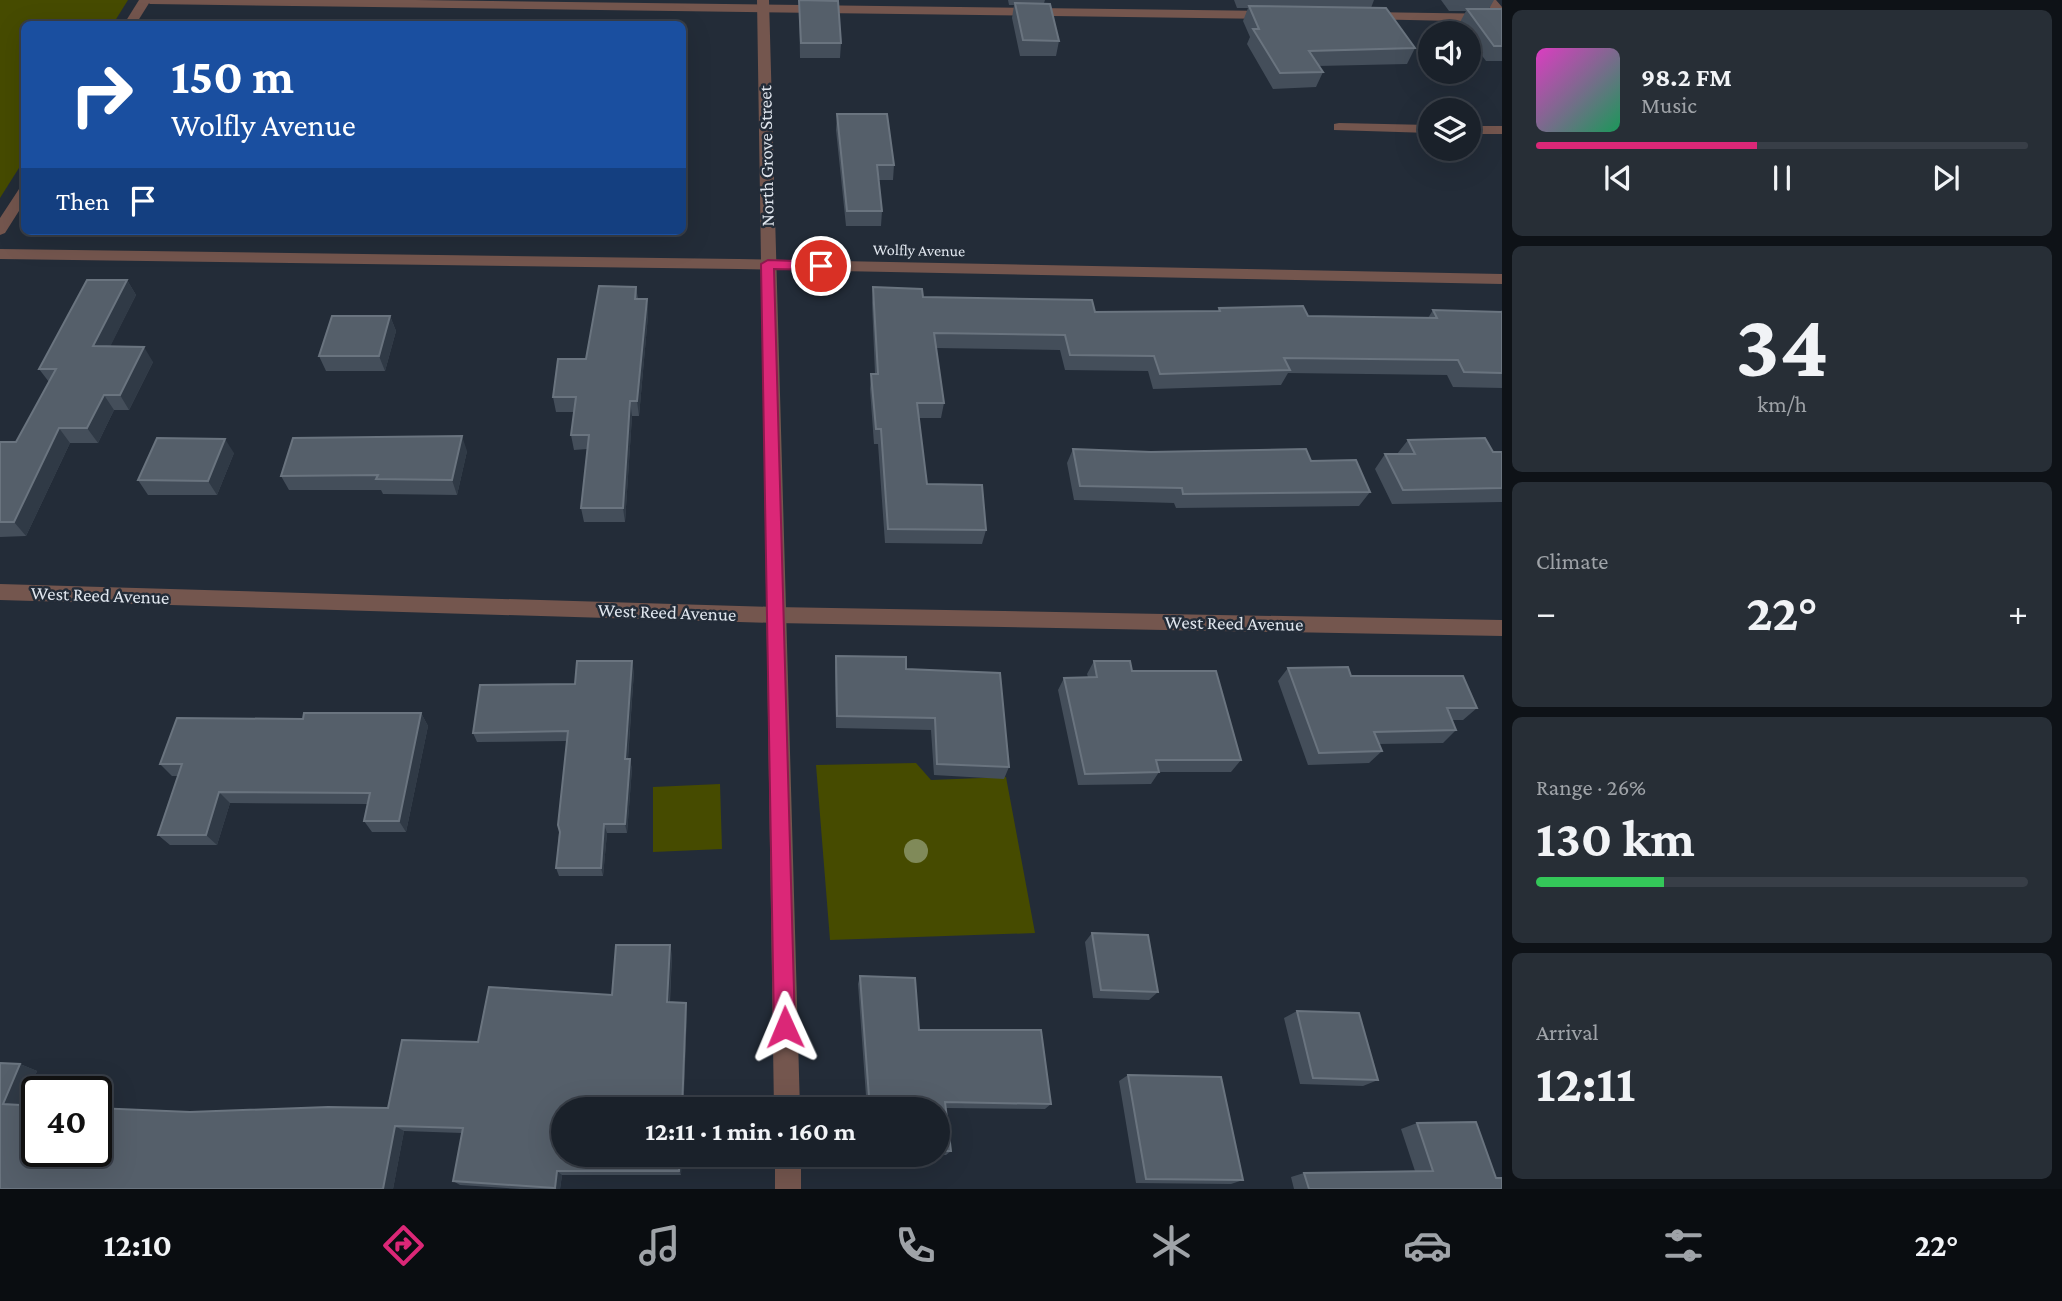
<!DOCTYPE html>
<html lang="en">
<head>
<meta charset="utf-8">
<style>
  body { margin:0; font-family:"Crimson Pro",serif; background:#272e36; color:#f1f3f6; height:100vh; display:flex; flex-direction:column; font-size:26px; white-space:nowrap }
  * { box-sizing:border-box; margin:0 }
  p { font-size:23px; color:#9fa3a8 }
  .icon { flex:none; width:38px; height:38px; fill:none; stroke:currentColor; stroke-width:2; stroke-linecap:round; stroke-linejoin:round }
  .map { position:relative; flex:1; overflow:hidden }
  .panel { display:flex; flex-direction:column; gap:10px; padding:10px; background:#0e1217; width:560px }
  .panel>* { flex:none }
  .guide { position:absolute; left:21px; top:21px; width:665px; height:214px; border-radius:10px; box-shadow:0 7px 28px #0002,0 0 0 2px #383e47; background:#1a4fa0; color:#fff; overflow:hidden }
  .buttons { position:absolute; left:1418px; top:21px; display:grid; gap:14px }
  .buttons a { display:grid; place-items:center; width:63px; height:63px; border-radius:50%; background:#1a212a; box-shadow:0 7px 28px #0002,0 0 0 2px #383e47; font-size:35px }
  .speed { position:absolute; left:21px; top:1076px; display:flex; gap:14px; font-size:35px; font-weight:700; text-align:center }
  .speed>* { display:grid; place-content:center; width:91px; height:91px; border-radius:50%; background:#1a212a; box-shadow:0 7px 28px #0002,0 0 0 2px #383e47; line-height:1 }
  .speed .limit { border:4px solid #111; border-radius:10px; background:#fff; color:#111 }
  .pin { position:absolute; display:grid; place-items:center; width:60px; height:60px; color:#fff; margin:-30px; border:4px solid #fff; border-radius:50%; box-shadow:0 2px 7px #0007 }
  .me { position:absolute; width:77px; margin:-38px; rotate:359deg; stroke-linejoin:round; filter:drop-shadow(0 0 5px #0008) }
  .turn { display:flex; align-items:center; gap:24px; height:147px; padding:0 35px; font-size:32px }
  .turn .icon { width:91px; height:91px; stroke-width:2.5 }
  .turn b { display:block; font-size:49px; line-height:60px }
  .then { display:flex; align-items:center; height:66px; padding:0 35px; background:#0003; gap:14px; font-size:26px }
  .big { font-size:52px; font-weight:700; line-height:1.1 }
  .panel .widget { flex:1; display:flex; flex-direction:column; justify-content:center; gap:10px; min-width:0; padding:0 24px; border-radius:10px; background:#272e36 }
  .panel .dial { align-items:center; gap:0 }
  .dial b { font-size:91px; line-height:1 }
  .song { display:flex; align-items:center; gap:21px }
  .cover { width:84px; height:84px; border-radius:10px; background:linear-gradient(135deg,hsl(310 70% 55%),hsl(150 70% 35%)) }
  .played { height:7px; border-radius:4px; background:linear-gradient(90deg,#db2777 45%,#383e47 45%) }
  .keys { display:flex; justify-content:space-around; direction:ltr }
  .heat { display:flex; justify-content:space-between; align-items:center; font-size:38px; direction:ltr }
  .charge { height:10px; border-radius:5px; background:linear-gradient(90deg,#34c759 26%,#383e47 0) }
  .trip { position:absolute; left:551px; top:1097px; width:399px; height:70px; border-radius:35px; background:#1a212a; box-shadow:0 7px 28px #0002,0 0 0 2px #383e47; font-weight:700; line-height:70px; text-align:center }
  .menu { display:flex; height:112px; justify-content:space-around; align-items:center; background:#0a0d11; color:#9fa3a8 }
  .menu .icon { width:49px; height:49px }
  .menu .current { color:#db2777 }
  .menu b { font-size:32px; color:#f1f3f6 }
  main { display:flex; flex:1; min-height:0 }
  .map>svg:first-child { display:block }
</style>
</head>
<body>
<main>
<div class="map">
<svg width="1502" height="1189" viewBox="0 0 1502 1189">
  <rect width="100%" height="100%" fill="#232c38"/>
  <path fill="#464b00" d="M0 0H128L113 24H24V160L0 198Z
    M916 763 931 780 1006 777 1035 933 830 940 816 765Z
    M720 784 722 849 653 852V787Z"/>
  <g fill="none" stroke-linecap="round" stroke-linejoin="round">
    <path fill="#74564e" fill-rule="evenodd" d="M1484 0H1496L1502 7V19L1498 18Z
      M1339 123 1430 125V133L1334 130V124Z
      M1468 126H1502V134H1468Z"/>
    <path fill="#74564e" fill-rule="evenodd" d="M144 0H416L1272 11 1278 15 1272 19 150 4Z
      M1366 12 1502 14V22L1362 19 1360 16Z
      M0 249 738 259 1502 274V284L738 269 0 259Z
      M0 584 775 607 1502 620V636L775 623 0 600Z"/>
    <path fill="#74564e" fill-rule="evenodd" d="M139 0H151L136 24H124Z
      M757 0H769L800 1110H774Z
      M24 188V203L5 233 0 235V218L19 189Z
      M775 1155H801V1189H775Z"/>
  </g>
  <circle fill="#808a59" cx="916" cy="851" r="12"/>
  <path fill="#444e5a" d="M798 0H836L841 43 840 58H800L799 2Z
    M1008 0H1045L1044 3 1059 41 1056 56H1020L1012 18 1014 5H1009Z
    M1234 0H1374L1371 8 1415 48 1407 64 1318 66 1323 72 1316 87 1273 89 1247 44 1250 37 1243 21 1248 8H1237Z
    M1441 0H1494L1489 9H1502V61H1486L1468 37V33H1465L1459 24 1466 11H1449Z
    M837 114 894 165 893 180H879L882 211 881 226H846L836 130Z
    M127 280 136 295 110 346 153 362 129 410H114L98 443H70L26 536 0 537V442H16L49 382 39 369Z
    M636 287 638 299H647L648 315 639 416H632L625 522H584L581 508 587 449 574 450 571 435 574 412H556L553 397 586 359Z
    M873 287 923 297 1095 312 1218 311 1219 308 1308 316 1428 318 1433 310 1500 312 1502 310V388L1453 387 1447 375 1288 373 1281 385 1153 389 1148 371 1065 370 1060 350 936 348 944 403 941 418H919L927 484 986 530 982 544 885 543 878 444H874L870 389 871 374H875L872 303Z
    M390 316 396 331 385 371H326L319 356Z
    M1408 440 1493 452H1502V502L1392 504 1375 469 1385 454H1397Z
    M1073 449 1311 461 1370 492 1359 506 1176 508 1174 503 1074 500 1067 463Z
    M467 451 457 495 383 494 381 490H289L281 476Z
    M234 453 217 495H148L138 480Z
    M836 656 906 669 1009 767 1004 779 934 775 931 730 836 728 835 669Z
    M1094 661 1132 671 1241 760 1231 772H1159L1151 784 1078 785 1058 690 1064 678 1088 677 1087 674Z
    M1288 668 1351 676 1477 708 1463 720H1452L1456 730 1443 743 1378 744 1382 751 1369 763 1308 765 1278 681Z
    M634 671 628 759 632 768 627 833H607L603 876H559L556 868 567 741 477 742 473 733 575 684Z
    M421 713 428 726 406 832H372L364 821 368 804 230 803 217 845H170L158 835 178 776H172L160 764 303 719Z
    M1092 933 1158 992 1149 1000 1093 998 1085 942Z
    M672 954 670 1002 686 1003 687 1011 681 1175H562L560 1189H520L460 1185 453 1181 462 1133 404 1131 393 1189H0L20 1064 37 1071 23 1105 190 1112 388 1108 478 1042 612 995Z
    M860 976 919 1030 1051 1104 1045 1109 945 1108 951 1151 946 1155 870 1157V1155H938V1110H867L858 984Z
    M1297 1011 1378 1080 1363 1086 1300 1084 1284 1018Z
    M1128 1075 1243 1180 1231 1184 1136 1183 1119 1081Z
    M1417 1123 1496 1178 1502 1189H1294L1291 1177 1304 1173 1415 1171 1401 1129Z"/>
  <path fill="#303a46" d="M127 280 136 295 103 361 93 346Z
    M647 299 648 315 639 416 637 401Z
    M390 316 396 331 385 371 379 356Z
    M144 347 153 362 129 410 120 395Z
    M104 395 114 410 98 443 87 428Z
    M630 401 632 416 625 522 623 508Z
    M59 428 70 443 26 536 14 522Z
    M462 436 467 451 457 495 452 480Z
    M225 439 234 453 217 495 208 481Z
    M632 661 634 671 627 768 625 759Z
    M421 713 428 726 406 832 399 821Z
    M630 759 632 768 627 833 625 824Z
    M219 792 230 803 217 845 206 835Z
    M604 824 607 833 603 876 601 868Z
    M670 945 672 954 669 1010 667 1002Z
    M686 1003 687 1011 683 1110H682Z
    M20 1064 37 1071 21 1110 3 1104Z
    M395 1126 404 1131 393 1189H383Z
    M680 1155H682L681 1175 679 1171Z
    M557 1171 562 1175 560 1189H557L555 1188Z"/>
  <path fill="#555f6a" stroke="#6a747f" stroke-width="2" d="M799 0 838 1 841 43H801Z
    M1015 3 1050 4 1059 41 1023 40Z
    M1249 6 1386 8 1415 48 1309 51 1323 72 1280 73 1253 29H1259Z
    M1467 9H1502V46H1494Z
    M837 114H887L894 165H877L882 211H847Z
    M87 280H127L93 346 144 347 120 395H104L87 428H59L14 522H0V442H16L56 369H39Z
    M599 286 636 287 635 299H647L637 401H630L623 508H581L589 435H571L576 397H553L558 359H586Z
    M873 287 922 289 923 297 1092 300 1095 312 1220 311 1219 308 1303 306 1308 316 1437 318 1433 310 1502 312V373L1464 372 1458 360 1284 358 1290 370 1160 374 1154 356 1070 355 1065 335 934 333 944 403H917L927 484 982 485 986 530 888 529 881 429H876L871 374H878Z
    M332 316H390L379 356H319Z
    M462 436 452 480 376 479 378 475 281 476 293 438Z
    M157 438 225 439 208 481 138 480Z
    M1485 438 1493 452H1502V488L1403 490 1385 454H1415L1408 440Z
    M1073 449 1151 452 1306 449 1311 461 1356 460 1370 492 1183 494 1182 488 1080 486Z
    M836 656 906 657V669L1000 673 1009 767 937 764 935 718 837 716Z
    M577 661H632L625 759H630L625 824H604L601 868H556L560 832 558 825 568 731 473 733 480 685 575 684Z
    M1094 661H1130L1132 671H1216L1241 760H1156L1159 772 1085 774 1064 678 1097 677Z
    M1348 667 1351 676H1463L1477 708H1447L1456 730 1374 732 1382 751 1319 753 1288 668Z
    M304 713H421L399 821H364L370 793 219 792 206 835H158L182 764H160L177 718 303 719Z
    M1092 933 1148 935 1158 992 1101 990Z
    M616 945H670L667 1002 686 1003 682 1110H564V1155H680L679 1171H557L555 1188 453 1181 463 1128 395 1126 383 1189H0V1063L20 1064 3 1104 37 1106V1152H96V1108L190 1112 328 1107 388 1108 402 1040 478 1042 489 987 612 995Z
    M860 976 915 978 919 1030H1041L1051 1104 945 1102 951 1151H938V1110H870Z
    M1297 1011 1359 1013 1378 1080 1313 1078Z
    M1128 1075 1221 1077 1243 1180 1146 1179Z
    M1476 1122 1496 1178H1502V1189H1309L1304 1173 1433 1171 1417 1123Z"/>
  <path fill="#db2777" stroke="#8e194d" stroke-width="2" d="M768 260 821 262 828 266 821 270 774 269 795 1027 792 1034 785 1037 777 1034 774 1027 761 264Z"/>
  <g text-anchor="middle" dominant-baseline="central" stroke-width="5" stroke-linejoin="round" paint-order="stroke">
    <g font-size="16" fill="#e0e6ee" stroke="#232c38">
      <text transform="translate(919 250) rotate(1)">Wolfly Avenue</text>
    </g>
    <g font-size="19" fill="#e0e6ee" stroke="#232c38">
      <text transform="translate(766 156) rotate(-91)">North Grove Street</text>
      <text transform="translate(100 595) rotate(2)">West Reed Avenue</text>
      <text transform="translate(667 612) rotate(2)">West Reed Avenue</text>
      <text transform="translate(1234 623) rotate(1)">West Reed Avenue</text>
    </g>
  </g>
</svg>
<div class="buttons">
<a><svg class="icon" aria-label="sound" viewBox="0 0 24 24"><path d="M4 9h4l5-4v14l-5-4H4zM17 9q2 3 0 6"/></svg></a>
<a><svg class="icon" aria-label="layers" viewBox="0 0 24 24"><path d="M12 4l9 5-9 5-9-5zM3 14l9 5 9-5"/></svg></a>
</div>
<div class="speed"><div class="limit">40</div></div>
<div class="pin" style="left:821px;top:266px;background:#d93025"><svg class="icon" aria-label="arrive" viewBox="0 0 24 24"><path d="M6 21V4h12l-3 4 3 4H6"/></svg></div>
<svg class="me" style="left:785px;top:1027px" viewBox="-20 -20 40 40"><path d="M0-17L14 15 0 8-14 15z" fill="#db2777" stroke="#fff" stroke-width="4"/></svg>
<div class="trip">12:11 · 1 min · 160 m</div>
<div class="guide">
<div class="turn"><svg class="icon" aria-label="right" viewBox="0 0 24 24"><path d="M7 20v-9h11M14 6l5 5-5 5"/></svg><div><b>150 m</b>Wolfly Avenue</div></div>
<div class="then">Then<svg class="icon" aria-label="arrive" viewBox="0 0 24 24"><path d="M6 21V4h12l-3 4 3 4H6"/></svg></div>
</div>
</div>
<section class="panel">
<div class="widget">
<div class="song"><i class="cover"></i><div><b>98.2 FM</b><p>Music</p></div></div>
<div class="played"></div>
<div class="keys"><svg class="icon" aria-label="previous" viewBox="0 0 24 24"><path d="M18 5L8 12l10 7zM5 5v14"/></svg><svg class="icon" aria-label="pause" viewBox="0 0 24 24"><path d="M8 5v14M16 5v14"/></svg><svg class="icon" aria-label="next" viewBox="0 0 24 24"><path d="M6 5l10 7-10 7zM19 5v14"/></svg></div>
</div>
<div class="widget dial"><b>34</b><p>km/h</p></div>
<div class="widget"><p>Climate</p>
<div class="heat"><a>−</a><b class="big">22°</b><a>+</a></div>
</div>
<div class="widget"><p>Range · 26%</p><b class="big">130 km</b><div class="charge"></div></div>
<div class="widget"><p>Arrival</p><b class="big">12:11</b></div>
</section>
</main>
<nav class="menu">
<b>12:10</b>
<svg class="icon current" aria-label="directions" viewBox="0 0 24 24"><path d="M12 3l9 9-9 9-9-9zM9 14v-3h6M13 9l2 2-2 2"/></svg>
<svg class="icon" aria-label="music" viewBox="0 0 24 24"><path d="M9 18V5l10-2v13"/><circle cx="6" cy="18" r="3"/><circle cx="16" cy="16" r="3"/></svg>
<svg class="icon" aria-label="phone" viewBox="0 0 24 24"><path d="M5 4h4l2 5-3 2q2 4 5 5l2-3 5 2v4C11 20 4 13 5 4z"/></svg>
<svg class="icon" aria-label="climate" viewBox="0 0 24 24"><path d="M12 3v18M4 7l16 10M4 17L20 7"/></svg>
<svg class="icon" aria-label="car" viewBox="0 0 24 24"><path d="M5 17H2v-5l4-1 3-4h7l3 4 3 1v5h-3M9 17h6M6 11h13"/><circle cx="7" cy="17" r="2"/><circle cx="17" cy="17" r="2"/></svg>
<svg class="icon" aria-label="filters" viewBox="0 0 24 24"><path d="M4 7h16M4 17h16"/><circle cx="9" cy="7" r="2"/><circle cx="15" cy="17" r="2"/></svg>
<b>22°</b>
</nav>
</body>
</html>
